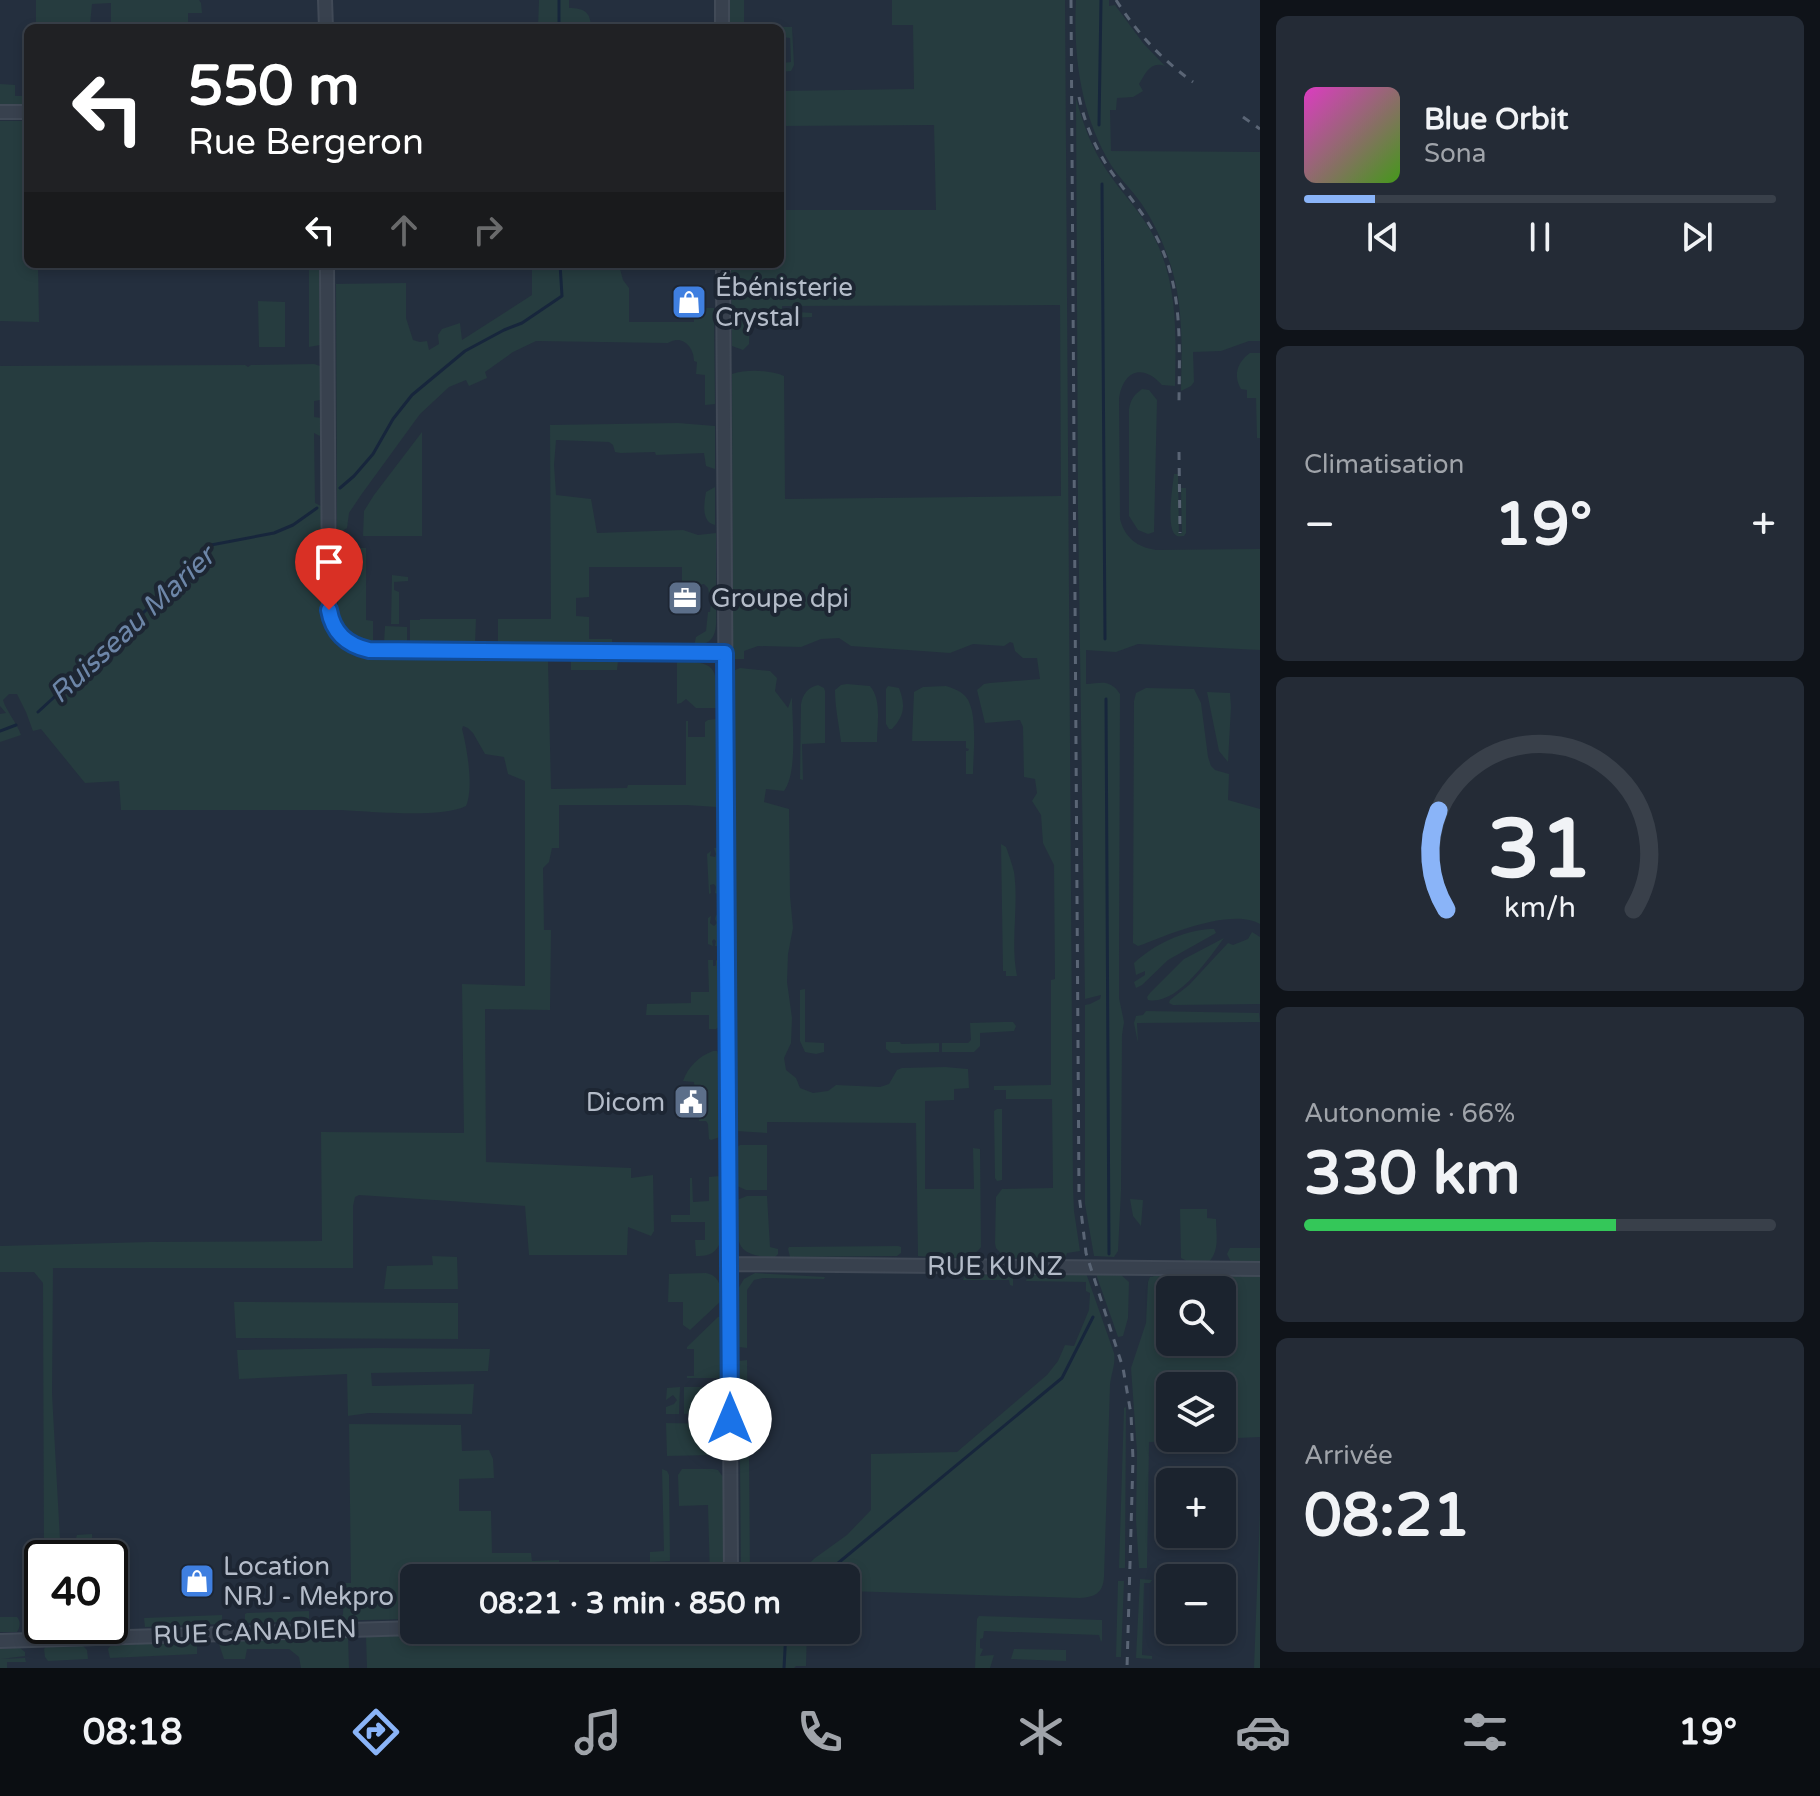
<!DOCTYPE html>
<html lang="fr">
<head>
<meta charset="utf-8">
<style>
  body { margin:0; font-family:"Varela Round",sans-serif; background:#242b36; color:#f1f3f6; height:100vh; display:flex; flex-direction:column; font-size:30px; white-space:nowrap }
  * { box-sizing:border-box; margin:0 }
  p { font-size:26px; color:#a0a4aa }
  .icon { flex:none; width:44px; height:44px; fill:none; stroke:currentColor; stroke-width:2; stroke-linecap:round; stroke-linejoin:round }
  .map { position:relative; flex:1; overflow:hidden }
  .panel { display:flex; flex-direction:column; gap:16px; padding:16px; background:#0f1319; width:560px }
  .panel>* { flex:none }
  .top-card { position:absolute; left:24px; top:24px; width:760px; height:244px; border-radius:12px; box-shadow:0 4px 12px #0003,0 0 0 2px #39404a; background:#202124; color:#fff; overflow:hidden }
  .tools { position:absolute; left:1156px; top:1276px; display:grid; gap:16px }
  .tools a { display:grid; place-items:center; width:80px; height:80px; border-radius:12px; background:#1b232e; box-shadow:0 4px 12px #0003,0 0 0 2px #39404a; font-size:40px }
  .speed { position:absolute; left:24px; top:1540px; display:flex; gap:16px; font-size:40px; font-weight:700; text-align:center }
  .speed>* { display:grid; place-content:center; width:104px; height:104px; border-radius:50%; background:#1b232e; box-shadow:0 4px 12px #0003,0 0 0 2px #39404a; line-height:1 }
  .speed .limit { border:4px solid #111; border-radius:12px; background:#fff; color:#111 }
  .pin { position:absolute; display:grid; place-items:center; width:68px; height:68px; color:#fff; margin:-82px -34px; border-radius:50% 50% 50% 0; rotate:-45deg; box-shadow:0 0 8px #0007 }
  .pin .icon { rotate:45deg }
  .me { position:absolute; width:88px; margin:-44px; rotate:0deg; stroke-linejoin:round; filter:drop-shadow(0 0 6px #0008) }
  .turn { display:flex; align-items:center; gap:28px; height:168px; padding:0 32px; font-size:36px }
  .turn .icon { width:104px; height:104px; stroke-width:2.5 }
  .turn b { display:block; font-size:56px; line-height:68px }
  .lanes { display:flex; align-items:center; height:76px; padding:0 32px; background:#0003; justify-content:center; gap:40px; direction:ltr }
  .lanes .off { opacity:.35 }
  .big { font-size:60px; font-weight:700; line-height:1.1 }
  .panel .widget { flex:1; display:flex; flex-direction:column; justify-content:center; gap:12px; min-width:0; padding:0 28px; border-radius:12px; background:#242b36 }
  .panel .dial { align-items:center; gap:0 }
  .dial svg { height:208px; overflow:visible; fill:none; stroke:#39404a; stroke-width:7; stroke-linecap:round; text-anchor:middle }
  .dial text { fill:#f1f3f6; stroke:none }
  .song { display:flex; align-items:center; gap:24px }
  .cover { width:96px; height:96px; border-radius:12px; background:linear-gradient(135deg,hsl(310 70% 55%),hsl(100 70% 35%)) }
  .played { height:8px; border-radius:4px; background:linear-gradient(90deg,#8ab4f8 15%,#39404a 15%) }
  .keys { display:flex; justify-content:space-around; direction:ltr }
  .heat { display:flex; justify-content:space-between; align-items:center; font-size:44px; direction:ltr }
  .charge { height:12px; border-radius:6px; background:linear-gradient(90deg,#34c759 66%,#39404a 0) }
  .trip { position:absolute; left:400px; top:1564px; width:460px; height:80px; border-radius:12px; background:#1b232e; box-shadow:0 4px 12px #0003,0 0 0 2px #39404a; font-weight:700; line-height:80px; text-align:center }
  .tab-bar { display:flex; height:128px; justify-content:space-around; align-items:center; background:#0b0e12; color:#a0a4aa }
  .tab-bar .icon { width:56px; height:56px }
  .tab-bar .selected { color:#8ab4f8 }
  .tab-bar b { font-size:36px; color:#f1f3f6 }
  main { display:flex; flex:1; min-height:0 }
  .map>svg:first-child { display:block }
</style>
</head>
<body>
<main>
<div class="map">
<svg width="1260" height="1668" viewBox="0 0 1260 1668">
  <rect width="100%" height="100%" fill="#242f3e"/>
  <path fill="#263c3f" fill-rule="evenodd" d="M36 0H199L201 3 202 13H188V28H111V3L92 4 90 25 74 28H36Z
    M539 0H569V8C584 8 591 12 591 28H538Z
    M729 0H744V28H729Z
    M892 0H1065L1073 1188 1074 1211 1080 1251 1067 1253 1065 1259 1005 1258 996 1248 995 1243 996 1197 1002 1189 1053 1188 1052 1099H1006V1090H994V1086L1051 1085V980L1055 979 1054 865 1043 843 1041 815 1032 801 1037 793 1035 779 1024 777 1023 727 1020 720 985 723 977 690 984 684 990 683 1040 679 1037 658H1023L1015 651 1013 643 1010 642 1004 646 973 644 950 653 851 646 839 638 821 639 801 647 758 646 744 651V659H733L732 374C747 369 769 370 784 376L785 499 1061 496 1060 305 782 306V311L812 313V317L782 318 781 319H774L773 311H750L749 344 743 350 732 346 731 264H780L781 210H936L934 125 780 126V91L914 89 913 25H892Z
    M1076 0H1109V6L1115 5 1143 43 1165 66C1150 61 1146 73 1139 84L1143 91 1133 97 1117 98 1116 110H1110L1111 151 1260 152V341H1249L1221 351 1193 352 1194 382 1191 386 1181 391C1182 344 1184 297 1166 252 1160 235 1151 218 1141 203 1132 190 1120 179 1111 165 1081 115 1073 57 1076 0Z
    M773 27H792L794 65 791 71 780 72 782 69 783 63 791 62 790 38 782 37V30Z
    M0 84 15 85V96H24V104H0Z
    M1076 98C1083 124 1092 149 1107 171 1123 195 1144 215 1156 241 1178 287 1176 336 1175 386L1162 385C1142 363 1123 371 1119 399L1120 519C1125 538 1137 547 1156 550L1260 549V650L1138 644 1116 652 1086 650V684C1102 683 1110 679 1120 694L1119 956V998L1124 1022 1122 1035 1121 1191 1118 1251 1114 1257 1094 1256 1085 1204V1005L1090 1004 1100 999 1101 995 1085 999 1078 508Z
    M0 121H28V264H38L39 322 0 321Z
    M309 264H319L320 345 309 347Z
    M532 264H608L609 268 620 269 623 280 629 288V322H694V308H714L715 404 705 405V375L696 374 697 362 694 361C694 347 682 334 668 343L536 341 513 352 485 372 487 378 469 386 466 380 449 387 420 414 361 495 349 513 347 528 342 531 337 530 336 284 406 283V318L413 340 420 342 427 341 429 350 439 344 438 335 442 329 460 323 462 340 532 295Z
    M258 301 285 302V347H259Z
    M1250 353H1260V438H1257L1256 398H1247V390L1241 389C1233 376 1237 362 1250 353Z
    M314 364 320 366V400L314 401V417L321 418 320 436 314 433 315 503 321 506V533L317 534 313 540 315 594H322C321 628 331 652 367 658L548 661 551 789 627 788 628 785H686V721H688V737H705V722L708 720 717 719V807L687 805H559V848H552L549 862 543 868 544 930H551L550 1010 485 1009 486 1162 631 1168V1178L653 1175 654 1231 651 1236 628 1227 627 1255H529L525 1206 359 1195 355 1197 353 1206V1268H53L52 1394 61 1558H44L43 1283 34 1272H0V1246L149 1242 322 1241 321 1132 464 1133 462 984 525 986V781L508 774 504 757 485 754 473 733 468 728 463 726 462 729C467 748 474 788 466 806 440 819 369 811 337 810 265 810 193 810 121 810L119 781 85 783 41 729 33 731 26 712 17 694H9L3 700C5 709 17 723 21 735L0 742V714L6 713 0 706V366L245 365 248 367 251 365Z
    M1142 389 1149 390 1157 400 1154 532 1148 534 1138 530 1129 516V409C1131 399 1134 395 1142 389Z
    M678 423 715 426V469L706 466 704 453 656 455 655 452 621 453 615 452 613 445 609 442 556 440 554 465 556 495 591 499 597 533 683 530 698 535 716 533V594L709 593 708 588 704 584 691 586V597H689L688 582H685V584H682V567H589V597L576 598V616L589 617V639H612V645L498 644V619H551L550 425Z
    M422 432V536H363L364 511 374 495Z
    M1174 474H1178L1179 534 1182 533 1181 488H1186V533L1184 536C1181 536 1179 537 1177 536 1165 531 1173 485 1174 474Z
    M715 487V525C701 522 704 504 706 492Z
    M337 548H366V620L373 621V643C354 641 344 632 338 614Z
    M392 575 408 577V581L394 582V590L399 592V624H391Z
    M711 605H716C716 625 720 644 694 646L696 637 706 631 708 612H710Z
    M420 619H476L475 644 410 643V620H420Z
    M385 626 407 627V643H384Z
    M571 661H618L617 670H571Z
    M677 661C719 661 717 670 717 708H696L686 699 681 703 677 704Z
    M740 668 770 671 777 678 775 691 788 708 792 697C792 721 798 772 784 791L766 789 764 802 789 809 790 896 793 928 788 954 787 982 792 1018 791 1043 784 1058 786 1070 796 1078 800 1088 813 1093 828 1091 836 1085 880 1087 889 1084 897 1070 902 1068 945 1067 968 1069 969 1088 954 1089V1100L925 1101V1189H974L973 1148 980 1149 981 1247C969 1265 937 1257 918 1256L916 1123 767 1122V1133L736 1131 733 671Z
    M847 684 870 686C882 700 877 724 877 742H841C839 724 835 708 835 690L841 685Z
    M818 685 824 688 825 691V743L802 744 803 780 800 779 801 704C803 694 807 688 818 685Z
    M888 686 899 688C906 706 904 716 892 729H889L886 724V689Z
    M946 686C952 688 959 690 964 695 979 708 973 755 973 774H966V751H968L969 749 966 748V741H912L914 692 923 687Z
    M1146 688 1194 689 1201 703 1208 757 1211 766 1215 770 1229 774 1228 800 1260 809V924C1232 908 1172 933 1144 944L1138 946 1133 943 1134 701 1136 693Z
    M1207 692 1230 693 1231 707 1228 762 1219 751Z
    M1001 844 1006 847C1009 855 1012 864 1014 872 1019 907 1010 941 1017 976H1006V971H1003Z
    M714 848H718V894L715 893 716 887 714 884 710 885 711 893 709 894 707 854 711 851 710 856 715 857 716 854Z
    M716 915 718 916V946H715L716 941 714 939 712 941 713 946 708 944V918L711 916 710 923 714 926 717 923 715 919Z
    M1210 929H1214L1216 933 1168 960 1142 985 1136 988 1134 982 1145 975V971L1136 975 1134 963C1155 944 1182 931 1210 929Z
    M1252 932 1260 937V1004L1173 1005 1169 1003 1170 1000 1189 985 1228 943 1233 945 1248 939Z
    M1224 938C1209 958 1177 1006 1148 1000L1147 997 1150 993 1184 959Z
    M708 960H713V966H715L716 965V960L719 961V1027L716 1029H709V1015H646L647 1004 691 1003V992H709Z
    M805 989V1042L824 1043V1052L816 1054 805 1052 800 1041V990Z
    M1146 1011 1259 1013 1260 1022 1137 1023 1138 1043 1134 1023 1136 1016 1143 1015Z
    M1003 1022H1013L1016 1026 1014 1031 980 1033V1046L974 1052H942V1043H968L971 1040 970 1023Z
    M886 1042H900L901 1044 939 1043V1052L891 1053 886 1049Z
    M713 1051H717L719 1057 720 1137 711 1140 709 1139 708 1124 706 1121H699V1100H695L694 1082 683 1081C688 1067 699 1056 713 1051Z
    M997 1109H1002V1180L997 1181 995 1178 994 1111Z
    M740 1145H767V1190H746L737 1186V1147Z
    M720 1176 719 1245C714 1255 706 1256 696 1256L695 1240H705V1222H671V1215H690V1178H692L693 1202 709 1201V1177Z
    M747 1196H767L770 1247 778 1249V1254L775 1257C729 1257 738 1237 737 1200Z
    M1130 1199 1143 1200 1141 1226 1133 1216Z
    M1180 1209H1207V1218L1216 1219C1216 1234 1220 1250 1209 1262H1189L1181 1258Z
    M898 1246 901 1247V1253L897 1256 790 1257 788 1249 789 1247Z
    M1230 1248H1260V1263L1231 1262 1227 1254Z
    M432 1256 457 1257 458 1289H384L387 1266 433 1265Z
    M706 1273C721 1276 721 1288 721 1301L690 1330 683 1325V1302H668L669 1274Z
    M755 1273 825 1277 824 1279 763 1278 754 1280 747 1290V1348L739 1347 738 1289 744 1279Z
    M1032 1273H1086L1114 1353C1116 1364 1111 1374 1110 1385L1104 1577C1103 1593 1095 1597 1080 1598L846 1591V1578H794L815 1558 847 1535 871 1510V1454L957 1452 1047 1375 1058 1361 1065 1345 1074 1346 1089 1310 1090 1293 1086 1291V1282L1026 1281 1028 1275Z
    M965 1274 1008 1275 1013 1277V1286L1010 1285 1009 1280H963Z
    M1096 1274H1120L1129 1282 1128 1318 1123 1336 1118 1337Z
    M1164 1274 1260 1276V1437L1149 1442 1147 1568H1139L1136 1520 1137 1452 1131 1368 1146 1323 1148 1282 1150 1277ZM1170 1290H1222V1342H1170ZM1170 1386H1222V1438H1170Z
    M234 1302 458 1303V1339L236 1338Z
    M722 1316V1378H687V1376H694V1349H687V1347L718 1317Z
    M378 1348 490 1349 488 1371 371 1373 372 1386 474 1384 472 1414 368 1413 348 1416 347 1374 239 1379 237 1350Z
    M747 1360 748 1428 745 1430 740 1427 739 1361Z
    M680 1387 679 1414H666V1407L674 1404 677 1400 673 1395 666 1400 667 1388Z
    M684 1387H719L722 1390 721 1408 713 1413 684 1414Z
    M1126 1407 1125 1568H1119L1124 1408Z
    M666 1423 714 1424 722 1430C723 1442 725 1451 712 1455L667 1456Z
    M349 1424 461 1425 462 1451 489 1450 493 1459 494 1478 459 1479V1511H491L492 1553H531L532 1561 559 1560V1578H414V1619L314 1621 343 1615 344 1583H351Z
    M748 1449H753L759 1452H749L750 1578H741L740 1457Z
    M662 1469 667 1471 669 1475 670 1561 650 1562V1552L664 1551Z
    M682 1469H713L718 1470 723 1477V1578H710L708 1505 679 1506 678 1475Z
    M1260 1511V1668H1254Z
    M92 1534 93 1558H74V1545L77 1535Z
    M563 1569H590V1578H563Z
    M1140 1579 1152 1580 1150 1583H1144L1142 1655 1152 1656V1659L1136 1658Z
    M1118 1581H1124L1121 1657H1116Z
    M309 1611V1621L245 1623V1614L247 1613Z
    M222 1615V1623L220 1624 145 1627 144 1618Z
    M979 1616 1102 1620V1640L1101 1642 1099 1635 984 1631 983 1638 980 1639V1648L983 1649 980 1656 994 1655 990 1668H975L977 1619Z
    M0 1617H17C21 1621 20 1628 17 1632H0Z
    M32 1617H42V1626H60L55 1631 31 1632 30 1619Z
    M129 1618V1628L81 1630 75 1626H110V1619Z
    M642 1630H807L806 1666H796L794 1668H367L366 1636Z
    M348 1636 349 1668H301L299 1657 289 1649H247L245 1659H224L218 1641Z
    M194 1642 197 1643V1654L110 1658 108 1649 111 1645Z
    M83 1646 87 1650 88 1659 48 1661 45 1657 44 1649 46 1647Z
    M20 1648 25 1652V1656L1 1659 25 1658 26 1662H7V1668H0V1649Z
    M1014 1649 1066 1650V1661L1011 1659Z"/>
  <g fill="none" stroke-linecap="round" stroke-linejoin="round">
    <path stroke="#17263c" stroke-width="3" d="M559 28V0
      M1099 125 1101 0
      M1102 184 1105 639
      M340 488 354 476 373 454 393 419 412 395 465 351 504 330 522 323 562 296 560 264
      M1106 699 1109 1254
      M38 712 114 642 211 545 274 533 293 525 317 508
      M0 731 16 725
      M820 1578 1062 1378 1093 1317
      M784 1668 786 1630"/>
    <defs>
      <path id="minor" d="M325 0 326 28
        M722 0V28
        M0 112H28
        M327 264 329 610C333 638 353 648 379 651L725 653
        M723 264 731 1578
        M729 1264 1260 1269
        M0 1641 414 1628"/>
    </defs>
    <use href="#minor" stroke="#414a57" stroke-width="16"/>
    <use href="#minor" stroke="#38414e" stroke-width="12"/>
    <path stroke="#5a6575" stroke-width="3" stroke-dasharray="8 8" stroke-linecap="butt" d="M1071 0 1079 1194 1086 1253 1123 1368 1131 1414 1133 1459 1127 1668
      M1116 0C1137 33 1161 59 1193 82
      M1079 97C1084 120 1093 143 1106 164 1123 190 1144 212 1158 240 1184 292 1179 351 1179 407
      M1243 117 1260 129
      M1179 452 1180 533"/>
  </g>
  <g fill="none" stroke-linecap="round" stroke-linejoin="round">
    <defs>
      <path id="route" d="M329 610C333 633 347 645 369 650L725 653 730 1419"/>
    </defs>
    <use href="#route" stroke="#114b97" stroke-width="20"/>
    <use href="#route" stroke="#1a73e8" stroke-width="14"/>
  </g>
  <defs>
    <symbol id="shop-square" viewBox="-11 -11 22 22"><rect x="-9" y="-9" width="18" height="18" rx="4" fill="#3f7fe0" stroke="#1d2633"/><path d="M-5-2.5h2.3a2.7 3.5 0 0 1 5.4 0H5L5.5 6h-11ZM-1.5-2.5h3a1.5 2.3 0 0 0-3 0Z" fill="#fff"/></symbol>
    <symbol id="office-square" viewBox="-11 -11 22 22"><rect x="-9" y="-9" width="18" height="18" rx="4" fill="#5c6f8a" stroke="#1d2633"/><path d="M-6-3h4V-5.5h4V-3h4V5H-6ZM-1-4.5V-3h2v-1.5ZM-6 0V1H6V0Z" fill="#fff"/></symbol>
    <symbol id="civic-square" viewBox="-11 -11 22 22"><rect x="-9" y="-9" width="18" height="18" rx="4" fill="#5c6f8a" stroke="#1d2633"/><path d="M-.6-6.5H3V-4.5H.6V-3L4-1V1h2V6H-6V1h2V-1L-.6-3ZM-1.2 2.5V6h2.4V2.5Z" fill="#fff"/></symbol>
  </defs>
  <g fill-rule="evenodd">
    <use href="#shop-square" x="669" y="282" width="40" height="40"/>
    <use href="#office-square" x="665" y="578" width="40" height="40"/>
    <use href="#civic-square" x="671" y="1082" width="40" height="40"/>
    <use href="#shop-square" x="177" y="1561" width="40" height="40"/>
  </g>
  <g text-anchor="middle" dominant-baseline="central" stroke-width="8" stroke-linejoin="round" paint-order="stroke">
    <g font-size="26" fill="#b4bcc9" stroke="#1d2633" text-anchor="start">
      <text x="715" y="287">Ébénisterie<tspan x="715" dy="30">Crystal</tspan></text>
      <text x="711" y="598">Groupe dpi</text>
      <text x="665" y="1102" text-anchor="end">Dicom</text>
      <text x="223" y="1566">Location<tspan x="223" dy="30">NRJ - Mekpro</tspan></text>
    </g>
    <g font-size="26" fill="#b4bcc9" stroke="#1d2633">
      <text x="995" y="1266">RUE KUNZ</text>
      <text transform="translate(255 1632) rotate(-2)">RUE CANADIEN</text>
    </g>
    <g font-size="28" font-style="italic" fill="#6d86a8" stroke="#1d2633">
      <text transform="translate(132 625) rotate(-43)">Ruisseau Marier</text>
    </g>
  </g>
</svg>
<div class="tools">
<a><svg class="icon" aria-label="search" viewBox="0 0 24 24"><circle cx="10" cy="10" r="6"/><path d="M15 15l6 6"/></svg></a>
<a><svg class="icon" aria-label="layers" viewBox="0 0 24 24"><path d="M12 4l9 5-9 5-9-5zM3 14l9 5 9-5"/></svg></a>
<a>+</a>
<a>−</a>
</div>
<div class="speed"><div class="limit">40</div></div>
<div class="pin" style="left:329px;top:610px;background:#d93025"><svg class="icon" aria-label="arrive" viewBox="0 0 24 24"><path d="M6 21V4h12l-3 4 3 4H6"/></svg></div>
<svg class="me" style="left:730px;top:1419px" viewBox="-20 -20 40 40"><circle r="19" fill="#fff"/><path d="M0-13L10 11 0 6-10 11z" fill="#1a73e8"/></svg>
<div class="trip">08:21 · 3 min · 850 m</div>
<div class="top-card">
<div class="turn"><svg class="icon" aria-label="left" viewBox="0 0 24 24"><path d="M17 20v-9H6M10 6l-5 5 5 5"/></svg><div><b>550 m</b>Rue Bergeron</div></div>
<div class="lanes"><svg class="icon" aria-label="left" viewBox="0 0 24 24"><path d="M17 20v-9H6M10 6l-5 5 5 5"/></svg><svg class="icon off" aria-label="ahead" viewBox="0 0 24 24"><path d="M12 20V5M6 11l6-6 6 6"/></svg><svg class="icon off" aria-label="right" viewBox="0 0 24 24"><path d="M7 20v-9h11M14 6l5 5-5 5"/></svg></div>
</div>
</div>
<section class="panel">
<div class="widget">
<div class="song"><i class="cover"></i><div><b>Blue Orbit</b><p>Sona</p></div></div>
<div class="played"></div>
<div class="keys"><svg class="icon" aria-label="previous" viewBox="0 0 24 24"><path d="M18 5L8 12l10 7zM5 5v14"/></svg><svg class="icon" aria-label="pause" viewBox="0 0 24 24"><path d="M8 5v14M16 5v14"/></svg><svg class="icon" aria-label="next" viewBox="0 0 24 24"><path d="M6 5l10 7-10 7zM19 5v14"/></svg></div>
</div>
<div class="widget"><p>Climatisation</p>
<div class="heat"><a>−</a><b class="big">19°</b><a>+</a></div>
</div>
<div class="widget dial"><svg viewBox="0 0 100 80">
<path d="M14 69A42 42 0 1 1 86 69"/>
<path d="M14 69A42 42 0 0 1 11 31" stroke="#8ab4f8"/>
<text x="50" y="56" font-size="32" font-weight="700">31</text>
<text x="50" y="72" font-size="11">km/h</text>
</svg></div>
<div class="widget"><p>Autonomie · 66%</p><b class="big">330 km</b><div class="charge"></div></div>
<div class="widget"><p>Arrivée</p><b class="big">08:21</b></div>
</section>
</main>
<nav class="tab-bar">
<b>08:18</b>
<svg class="icon selected" aria-label="directions" viewBox="0 0 24 24"><path d="M12 3l9 9-9 9-9-9zM9 14v-3h6M13 9l2 2-2 2"/></svg>
<svg class="icon" aria-label="music" viewBox="0 0 24 24"><path d="M9 18V5l10-2v13"/><circle cx="6" cy="18" r="3"/><circle cx="16" cy="16" r="3"/></svg>
<svg class="icon" aria-label="phone" viewBox="0 0 24 24"><path d="M5 4h4l2 5-3 2q2 4 5 5l2-3 5 2v4C11 20 4 13 5 4z"/></svg>
<svg class="icon" aria-label="climate" viewBox="0 0 24 24"><path d="M12 3v18M4 7l16 10M4 17L20 7"/></svg>
<svg class="icon" aria-label="car" viewBox="0 0 24 24"><path d="M5 17H2v-5l4-1 3-4h7l3 4 3 1v5h-3M9 17h6M6 11h13"/><circle cx="7" cy="17" r="2"/><circle cx="17" cy="17" r="2"/></svg>
<svg class="icon" aria-label="filters" viewBox="0 0 24 24"><path d="M4 7h16M4 17h16"/><circle cx="9" cy="7" r="2"/><circle cx="15" cy="17" r="2"/></svg>
<b>19°</b>
</nav>
</body>
</html>
